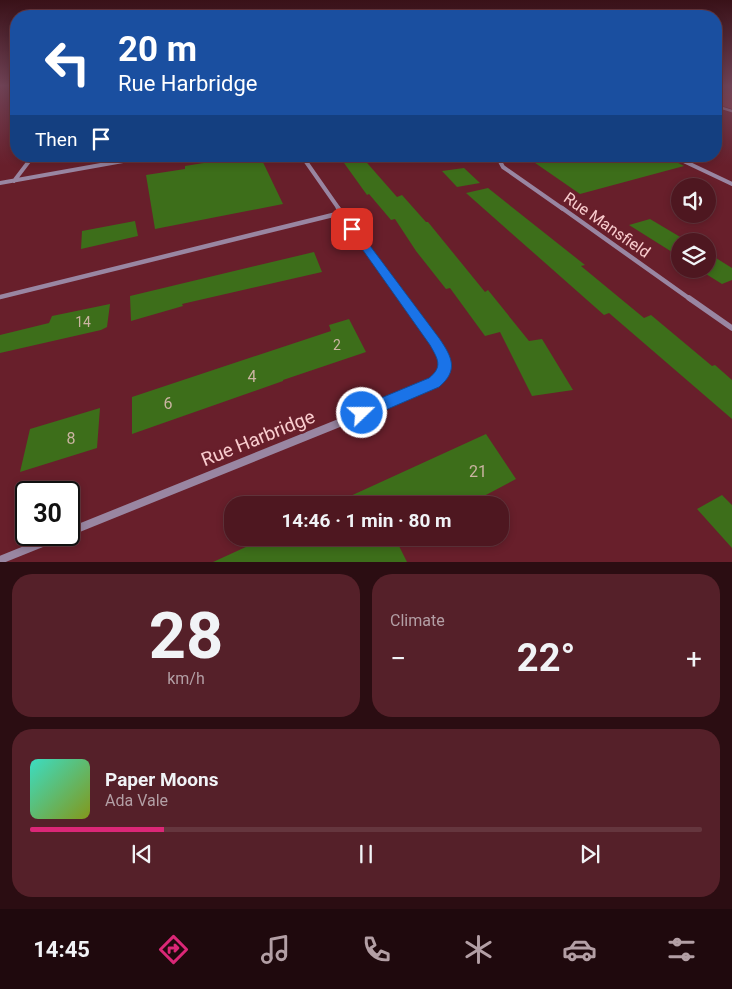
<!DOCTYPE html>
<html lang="en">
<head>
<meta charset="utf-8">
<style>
  body { margin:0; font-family:Roboto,sans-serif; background:#552029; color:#f1f3f6; height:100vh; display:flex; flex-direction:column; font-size:19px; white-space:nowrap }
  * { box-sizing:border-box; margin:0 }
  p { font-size:16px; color:#b39fa5 }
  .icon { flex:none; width:28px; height:28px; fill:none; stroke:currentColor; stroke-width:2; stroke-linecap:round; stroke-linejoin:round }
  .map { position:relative; height:562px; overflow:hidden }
  .drawer { display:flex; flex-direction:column; gap:12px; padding:12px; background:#2b0d12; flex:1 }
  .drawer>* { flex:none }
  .guide { position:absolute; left:10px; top:10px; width:712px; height:152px; border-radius:20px; box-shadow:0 2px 8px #0003,0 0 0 1px #65363e; background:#1a4fa0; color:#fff; overflow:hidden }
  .controls { position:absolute; left:671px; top:178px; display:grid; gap:10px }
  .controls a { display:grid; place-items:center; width:45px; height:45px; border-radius:50%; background:#4e1720; box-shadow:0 2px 8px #0003,0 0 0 1px #65363e; font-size:25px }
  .speed { position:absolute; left:15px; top:481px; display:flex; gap:10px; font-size:25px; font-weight:700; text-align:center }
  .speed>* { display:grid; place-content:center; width:65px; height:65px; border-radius:50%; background:#4e1720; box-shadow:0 2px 8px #0003,0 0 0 1px #65363e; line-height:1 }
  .speed .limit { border:2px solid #111; border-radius:8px; background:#fff; color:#111 }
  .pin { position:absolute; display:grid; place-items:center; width:42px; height:42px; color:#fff; margin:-21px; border-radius:10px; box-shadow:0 2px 8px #0006 }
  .me { position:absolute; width:55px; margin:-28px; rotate:68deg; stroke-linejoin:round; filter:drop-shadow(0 0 4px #0008) }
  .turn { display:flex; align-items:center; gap:18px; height:105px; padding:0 25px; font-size:22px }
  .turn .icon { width:65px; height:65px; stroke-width:2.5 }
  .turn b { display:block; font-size:35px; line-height:42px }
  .then { display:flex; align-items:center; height:48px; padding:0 25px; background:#0003; gap:10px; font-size:19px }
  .big { font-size:38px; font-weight:700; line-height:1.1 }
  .drawer .tile { flex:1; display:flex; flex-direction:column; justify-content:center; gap:8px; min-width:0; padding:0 18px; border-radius:20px; background:#552029 }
  .drawer .dial { align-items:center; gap:0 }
  .dial b { font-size:65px; line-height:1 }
  .song { display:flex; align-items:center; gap:15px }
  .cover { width:60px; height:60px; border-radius:8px; background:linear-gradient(135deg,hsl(170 70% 55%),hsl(70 70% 35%)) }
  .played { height:5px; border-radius:2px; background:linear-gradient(90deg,#db2777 20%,#65363e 20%) }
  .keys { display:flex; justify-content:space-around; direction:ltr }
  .heat { display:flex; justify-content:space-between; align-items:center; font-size:28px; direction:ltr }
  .drawer .tiles { flex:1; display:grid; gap:12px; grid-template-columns:1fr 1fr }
  .tile:last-child { grid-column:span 2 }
  .trip { position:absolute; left:224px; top:496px; width:285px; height:50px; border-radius:20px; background:#4e1720; box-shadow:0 2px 8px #0003,0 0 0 1px #65363e; font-weight:700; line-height:50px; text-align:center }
  .dock { display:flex; height:80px; justify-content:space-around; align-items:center; background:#1f090d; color:#b39fa5 }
  .dock .icon { width:35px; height:35px }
  .dock .on { color:#db2777 }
  .dock b { font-size:22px; color:#f1f3f6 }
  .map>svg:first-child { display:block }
</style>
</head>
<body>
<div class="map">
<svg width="732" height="562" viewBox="0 0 732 562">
  <rect width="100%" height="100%" fill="#681f2b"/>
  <path fill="#8d3b45" d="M716 86H732V109L716 104Z"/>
  <path fill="#3d6e1a" d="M227 156H260L283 204 155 229 146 175 185 169V166L228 159Z
    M339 156H361L397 197 402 195 426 222H428L485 292 488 290 529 341 542 339 573 390 532 396 500 332 485 336 450 288 446 289 416 251 395 219 391 220 369 194 367 195Z
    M525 156H669L671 159 684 166 580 194Z
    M464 168 480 183 457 187 442 171Z
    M488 188 585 265 581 266 644 318 651 315 712 366 715 365 732 380V419L609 313 604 315 466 193Z
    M650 219 687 241H680V257L629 225Z
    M135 221 138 236 81 249 82 231Z
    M314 252 322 272 182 304 183 306 131 321 130 296Z
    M708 253 732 268V280L722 284 698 269H708Z
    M110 304 107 327 101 330 0 353V335L49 323 52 316Z
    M349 319 366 352 283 380V381L132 434V397L331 331 329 325Z
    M100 408 97 448 20 472 30 429Z
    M486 434 516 479 467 505H349L346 498Z
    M722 495 732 505V548L697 509Z
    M261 538H406L397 542 407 562H213L248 546V543Z"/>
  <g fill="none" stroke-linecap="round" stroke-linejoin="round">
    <path stroke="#9986a2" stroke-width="2.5" d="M716 106 732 111"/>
    <path stroke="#9986a2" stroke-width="4" d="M302 156 339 209
      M497 156 503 167 563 209
      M673 156 732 184
      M14 181 33 156
      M0 183 151 156"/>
    <path stroke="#9986a2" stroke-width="4.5" d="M338 208 403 299
      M562 208 690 299
      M0 297 341 213"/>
    <path stroke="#9986a2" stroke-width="5.5" d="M689 298 732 328
      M361 414 417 391 443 375C448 346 418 319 402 298"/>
    <path stroke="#9986a2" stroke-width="8" d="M69 532 364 413
      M0 560 62 535"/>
  </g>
  <linearGradient id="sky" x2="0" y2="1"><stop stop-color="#391118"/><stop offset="0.52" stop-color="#6f4255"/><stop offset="1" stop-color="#6f4255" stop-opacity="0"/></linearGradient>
  <rect width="732" height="165" fill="url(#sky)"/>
  <path fill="#1a73e8" stroke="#114b97" d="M352 226 356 227 439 338C452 357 459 370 439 387L362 420 357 418 355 413 357 408 429 378C443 367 438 359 430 345L348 229Z"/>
  <g text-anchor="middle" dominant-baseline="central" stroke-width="5" stroke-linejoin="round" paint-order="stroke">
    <g font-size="14" fill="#cab4a1">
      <text x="83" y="322">14</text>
      <text x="337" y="345">2</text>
    </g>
    <g font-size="16" fill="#f9ccce" stroke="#681f2b">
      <text transform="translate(607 225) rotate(35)">Rue Mansfield</text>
    </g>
    <g font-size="16" fill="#cab4a1">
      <text x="252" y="376">4</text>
      <text x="168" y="403">6</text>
      <text x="71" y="438">8</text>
      <text x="478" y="471">21</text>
    </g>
    <g font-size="19" fill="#f9ccce" stroke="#681f2b">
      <text transform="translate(258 438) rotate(-22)">Rue Harbridge</text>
    </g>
  </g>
</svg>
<div class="controls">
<a><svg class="icon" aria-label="sound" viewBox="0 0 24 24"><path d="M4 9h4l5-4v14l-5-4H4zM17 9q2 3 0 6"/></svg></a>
<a><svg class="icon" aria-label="layers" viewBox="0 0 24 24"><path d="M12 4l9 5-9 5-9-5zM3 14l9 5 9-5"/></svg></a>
</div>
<div class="speed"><div class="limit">30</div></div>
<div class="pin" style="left:352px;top:229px;background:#d93025"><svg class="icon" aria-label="arrive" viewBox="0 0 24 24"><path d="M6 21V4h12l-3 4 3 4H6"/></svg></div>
<svg class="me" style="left:362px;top:413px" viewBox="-20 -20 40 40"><circle r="17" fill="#1a73e8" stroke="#fff" stroke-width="3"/><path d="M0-11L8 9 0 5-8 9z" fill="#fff"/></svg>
<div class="trip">14:46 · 1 min · 80 m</div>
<div class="guide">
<div class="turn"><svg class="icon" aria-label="left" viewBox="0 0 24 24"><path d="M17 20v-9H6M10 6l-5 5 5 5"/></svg><div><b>20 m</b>Rue Harbridge</div></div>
<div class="then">Then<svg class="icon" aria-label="arrive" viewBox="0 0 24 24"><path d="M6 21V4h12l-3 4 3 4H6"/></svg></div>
</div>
</div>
<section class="drawer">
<div class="tiles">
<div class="tile dial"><b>28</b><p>km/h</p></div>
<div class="tile"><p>Climate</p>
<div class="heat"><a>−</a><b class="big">22°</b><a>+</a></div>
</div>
<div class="tile">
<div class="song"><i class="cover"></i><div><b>Paper Moons</b><p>Ada Vale</p></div></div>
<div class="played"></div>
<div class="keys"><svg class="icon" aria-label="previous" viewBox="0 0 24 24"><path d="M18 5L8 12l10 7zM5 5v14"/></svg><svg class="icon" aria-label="pause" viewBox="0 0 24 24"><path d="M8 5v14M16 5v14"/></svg><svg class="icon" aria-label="next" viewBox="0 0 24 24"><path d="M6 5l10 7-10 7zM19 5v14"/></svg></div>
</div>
</div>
</section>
<nav class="dock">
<b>14:45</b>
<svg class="icon on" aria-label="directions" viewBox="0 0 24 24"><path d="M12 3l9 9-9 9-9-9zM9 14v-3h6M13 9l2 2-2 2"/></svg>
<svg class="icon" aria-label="music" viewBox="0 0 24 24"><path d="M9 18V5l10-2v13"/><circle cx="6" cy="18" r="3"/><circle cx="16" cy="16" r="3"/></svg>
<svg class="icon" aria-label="phone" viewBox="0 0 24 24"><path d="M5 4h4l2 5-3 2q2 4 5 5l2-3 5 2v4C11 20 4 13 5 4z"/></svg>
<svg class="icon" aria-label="climate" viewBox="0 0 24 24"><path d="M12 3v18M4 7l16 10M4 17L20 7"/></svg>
<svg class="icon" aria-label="car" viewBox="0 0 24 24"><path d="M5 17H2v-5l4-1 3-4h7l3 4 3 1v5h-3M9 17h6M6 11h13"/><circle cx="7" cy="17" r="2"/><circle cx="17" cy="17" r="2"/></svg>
<svg class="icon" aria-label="filters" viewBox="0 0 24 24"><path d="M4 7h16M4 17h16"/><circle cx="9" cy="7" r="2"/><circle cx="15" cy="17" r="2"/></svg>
</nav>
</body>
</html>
